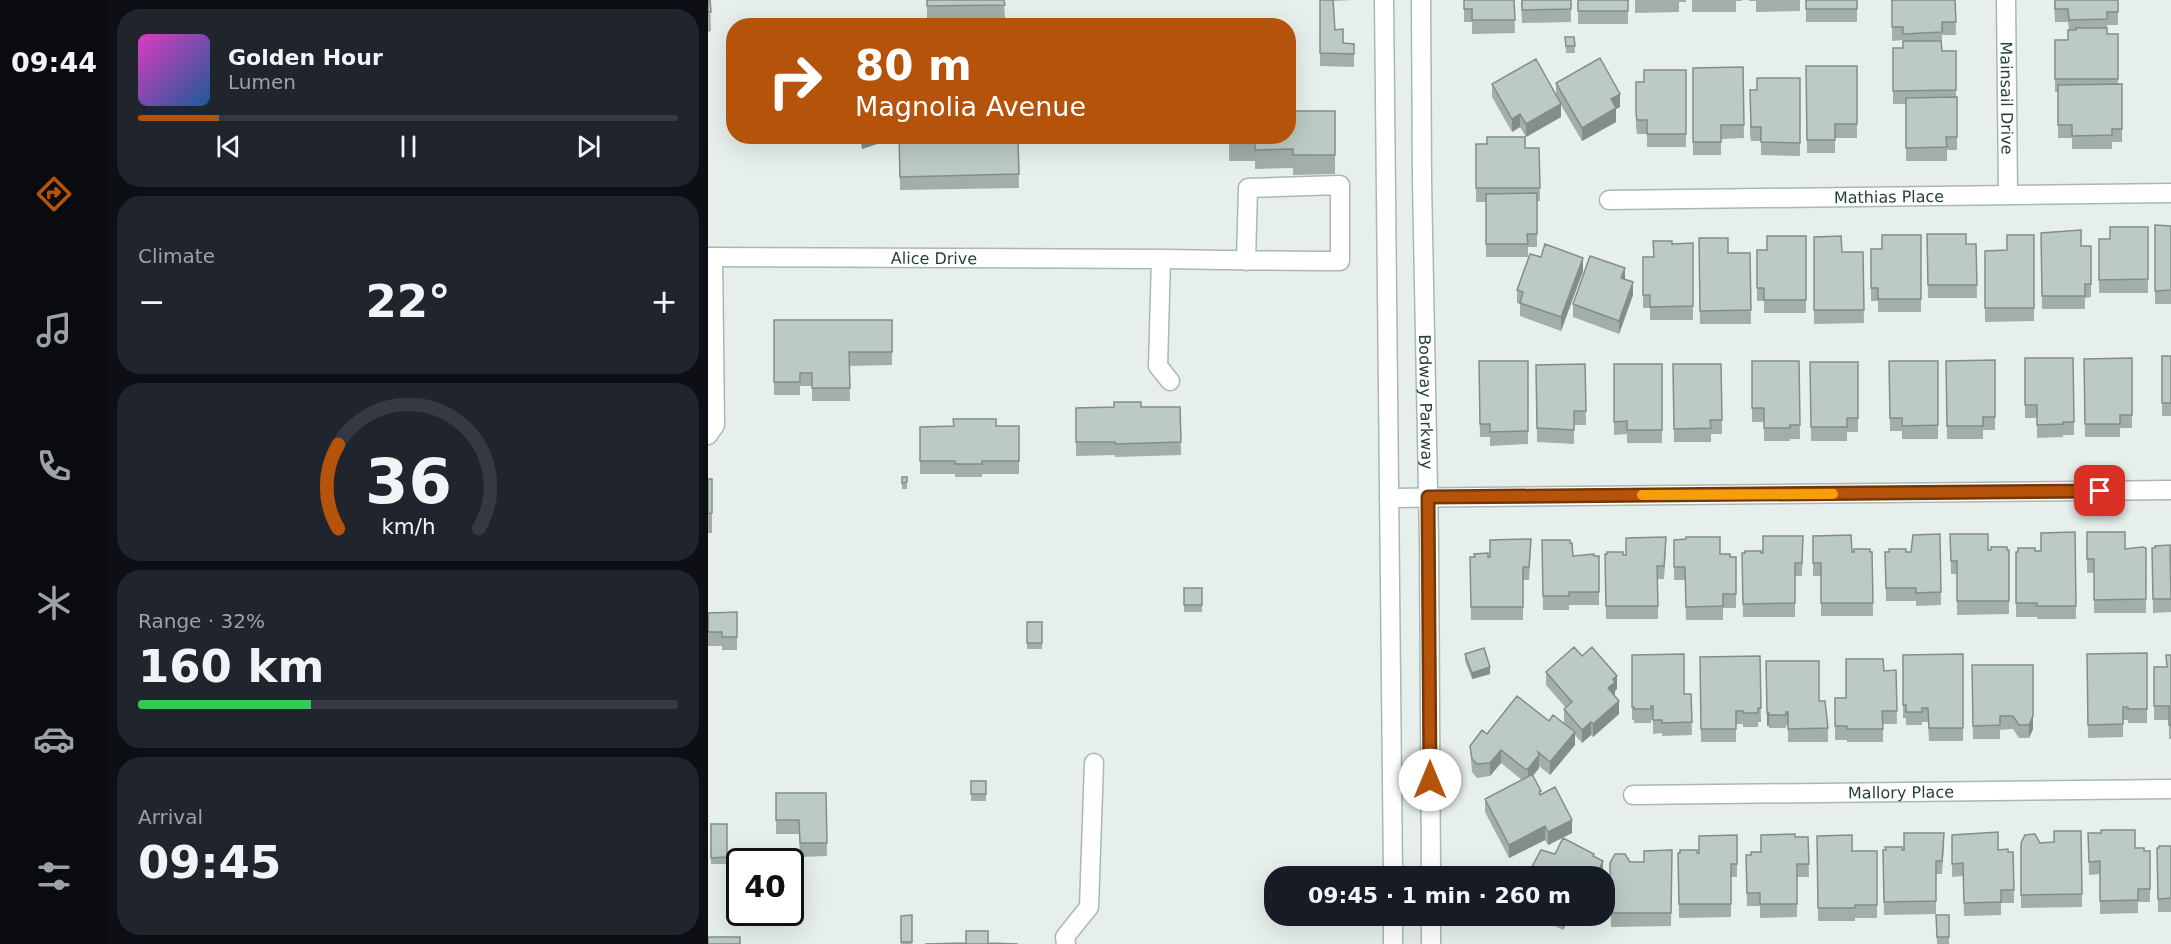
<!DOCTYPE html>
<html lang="en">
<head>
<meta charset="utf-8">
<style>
  body { margin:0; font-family:"DejaVu Sans",sans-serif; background:#20242c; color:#f1f3f6; height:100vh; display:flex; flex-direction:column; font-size:22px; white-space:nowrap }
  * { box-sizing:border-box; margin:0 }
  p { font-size:20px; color:#9ea1a6 }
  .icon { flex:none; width:33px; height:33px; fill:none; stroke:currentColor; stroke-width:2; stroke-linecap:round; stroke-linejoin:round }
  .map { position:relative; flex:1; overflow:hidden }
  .side { display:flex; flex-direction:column; gap:9px; padding:9px; background:#0d0f14; width:600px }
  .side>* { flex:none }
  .guide { position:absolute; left:18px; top:18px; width:570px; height:126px; border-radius:24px; box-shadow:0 6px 24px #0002; background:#b45309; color:#fff; overflow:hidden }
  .speed { position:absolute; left:18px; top:848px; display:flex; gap:12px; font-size:30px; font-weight:700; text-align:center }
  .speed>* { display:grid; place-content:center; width:78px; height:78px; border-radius:50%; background:#171b24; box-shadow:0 6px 24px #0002; line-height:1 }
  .speed .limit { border:3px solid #111; border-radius:9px; background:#fff; color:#111 }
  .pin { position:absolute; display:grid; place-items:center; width:51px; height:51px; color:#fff; margin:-26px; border-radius:12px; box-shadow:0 3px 9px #0006 }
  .me { position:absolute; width:66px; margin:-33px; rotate:0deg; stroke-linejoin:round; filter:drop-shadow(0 0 4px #0008) }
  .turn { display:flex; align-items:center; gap:21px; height:126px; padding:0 30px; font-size:27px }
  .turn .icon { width:78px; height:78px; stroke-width:2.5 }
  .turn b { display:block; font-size:42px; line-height:51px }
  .big { font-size:45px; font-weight:700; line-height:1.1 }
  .side .widget { flex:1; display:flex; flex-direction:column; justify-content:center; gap:9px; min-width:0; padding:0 21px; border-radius:24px; background:#20242c }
  .side .dial { align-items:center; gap:0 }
  .dial svg { height:156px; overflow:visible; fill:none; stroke:#363941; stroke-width:7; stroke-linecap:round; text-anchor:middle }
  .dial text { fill:#f1f3f6; stroke:none }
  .song { display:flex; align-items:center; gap:18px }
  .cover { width:72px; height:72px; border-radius:9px; background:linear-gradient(135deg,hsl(310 70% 55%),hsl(210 70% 35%)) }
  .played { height:6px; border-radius:3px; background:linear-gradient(90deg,#b45309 15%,#363941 15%) }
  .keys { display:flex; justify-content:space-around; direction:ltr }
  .heat { display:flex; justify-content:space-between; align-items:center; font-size:33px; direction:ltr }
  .charge { height:9px; border-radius:4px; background:linear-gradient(90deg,#34c759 32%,#363941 0) }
  .trip { position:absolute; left:556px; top:866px; width:351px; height:60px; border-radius:24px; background:#171b24; box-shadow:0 6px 24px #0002; font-weight:700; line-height:60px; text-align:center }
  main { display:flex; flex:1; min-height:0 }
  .tabs { display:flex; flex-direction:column; width:108px; justify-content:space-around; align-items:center; background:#090b0e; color:#9ea1a6 }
  .tabs .icon { width:42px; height:42px }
  .tabs .on { color:#b45309 }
  .tabs b { font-size:27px; color:#f1f3f6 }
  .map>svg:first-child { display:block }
</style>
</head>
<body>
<main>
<nav class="tabs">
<b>09:44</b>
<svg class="icon on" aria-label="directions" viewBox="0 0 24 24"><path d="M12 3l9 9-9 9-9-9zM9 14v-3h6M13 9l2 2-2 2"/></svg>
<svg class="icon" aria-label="music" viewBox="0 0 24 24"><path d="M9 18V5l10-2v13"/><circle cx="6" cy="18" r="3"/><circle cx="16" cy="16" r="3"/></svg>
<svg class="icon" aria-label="phone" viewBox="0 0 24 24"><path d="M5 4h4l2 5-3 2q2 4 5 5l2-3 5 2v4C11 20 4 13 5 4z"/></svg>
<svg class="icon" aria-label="climate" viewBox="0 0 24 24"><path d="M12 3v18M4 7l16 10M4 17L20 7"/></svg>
<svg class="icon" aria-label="car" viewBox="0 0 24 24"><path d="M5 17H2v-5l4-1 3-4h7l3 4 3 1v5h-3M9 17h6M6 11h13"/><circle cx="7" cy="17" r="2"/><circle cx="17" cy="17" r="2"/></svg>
<svg class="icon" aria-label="filters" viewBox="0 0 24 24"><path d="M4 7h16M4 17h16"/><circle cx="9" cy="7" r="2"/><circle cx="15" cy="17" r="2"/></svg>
</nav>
<section class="side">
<div class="widget">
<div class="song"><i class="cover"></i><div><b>Golden Hour</b><p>Lumen</p></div></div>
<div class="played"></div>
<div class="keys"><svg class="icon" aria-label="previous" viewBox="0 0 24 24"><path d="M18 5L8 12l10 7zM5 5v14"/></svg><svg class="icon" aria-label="pause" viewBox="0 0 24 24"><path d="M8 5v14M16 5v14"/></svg><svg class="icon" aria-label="next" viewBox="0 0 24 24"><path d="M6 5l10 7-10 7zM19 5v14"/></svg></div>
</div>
<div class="widget"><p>Climate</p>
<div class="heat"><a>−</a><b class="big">22°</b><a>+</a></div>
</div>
<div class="widget dial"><svg viewBox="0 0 100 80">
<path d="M14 69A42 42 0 1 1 86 69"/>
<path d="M14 69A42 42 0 0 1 14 26" stroke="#b45309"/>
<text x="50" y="56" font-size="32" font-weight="700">36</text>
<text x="50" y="72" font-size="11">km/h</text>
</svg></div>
<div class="widget"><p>Range · 32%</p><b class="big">160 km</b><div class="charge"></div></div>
<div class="widget"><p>Arrival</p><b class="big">09:45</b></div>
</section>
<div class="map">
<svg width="1463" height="944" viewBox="0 0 1463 944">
  <rect width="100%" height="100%" fill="#e6efeb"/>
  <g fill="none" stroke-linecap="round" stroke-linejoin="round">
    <defs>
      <g id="minor">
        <path d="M676 0 685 876"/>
        <path id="s1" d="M713 0 714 181 721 542 723 876"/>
        <path id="s2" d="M1298 0 1300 195"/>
        <path id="s3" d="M901 200 1463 193"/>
        <path id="s4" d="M0 257 453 259 450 366 462 381"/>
        <path d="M453 259C513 260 572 261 632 261V185L540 188 538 261"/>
        <path d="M0 435 7 425 5 257"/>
        <path d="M681 498 1463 490"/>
        <path id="s5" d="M925 795 1463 789"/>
        <path d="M685 915V944"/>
        <path d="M723 915V944"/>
        <path d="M358 944 357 937 381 907 386 763"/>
      </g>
    </defs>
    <use href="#minor" stroke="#a8b8b2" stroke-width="21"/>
    <use href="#minor" stroke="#fff" stroke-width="18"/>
  </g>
  <path fill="#a1aea9" d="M0 0H2L3 31 0 32Z
    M219 0H296L297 19H219Z
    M612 0H645L625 1 627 30 635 43 646 44V67L612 66Z
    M756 0H806L807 33 764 34V22H756Z
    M813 0H863V22L814 23Z
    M870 0H920V24H870Z
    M927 0H978V2H971V12L927 13Z
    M984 0H1034V1H1028V12H984Z
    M1041 0H1092V11L1048 12V1H1041Z
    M1098 0H1149V22H1098Z
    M1184 0H1247L1248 35H1234V51H1248V97H1249V150H1239V161H1198V104H1185V48H1195V40L1184 41Z
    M1346 0H1410V25H1399V34H1410V84H1414V142H1404V149H1364V138H1350V92H1347V40H1360L1361 30 1360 22H1347Z
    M857 37H866L867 53H858Z
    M1098 66H1149V138H1127V153H1099Z
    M1035 67 1036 138 1013 139V155H985V68Z
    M978 70V147H939V134H929L928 126V82H936Z
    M1092 78V156L1053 155V141H1043L1042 134V90H1049Z
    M848 83 912 107 908 109V122L874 141 853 105V117L818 137 812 127 804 132 784 97V84L848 95Z
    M627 111V174L585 175V168L547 169V161H521V136Z
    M151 136H169V144L154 149Z
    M191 136 270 142 310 141 311 188 192 190Z
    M768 144 817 148H831L832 201H829V247H820V257H778V202H768Z
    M1447 225 1463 226V304H1447Z
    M1440 227V293H1391V239H1402Z
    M1333 233 1373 246H1383V297L1377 298V309H1334Z
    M1219 234 1258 244H1268L1269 298H1220Z
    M1213 235V312H1170V301H1163V249H1174Z
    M1326 235V321L1277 322V251L1299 250Z
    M1098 236V313H1056V301H1049V250H1059Z
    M1106 237 1134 252H1155L1156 323 1106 324Z
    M991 238 1020 253H1042L1043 324H992Z
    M985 243V320H942V308H935V257H946L964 244Z
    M833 257 875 271 853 331 812 316V304L809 303V290Z
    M917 279 925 295 911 334 865 317V304Z
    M66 320H184V365L141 366 142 401H104V386H92V395H66Z
    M1454 356H1463V416H1454Z
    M1317 358H1365L1366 435H1355V437L1329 438V418H1317Z
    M1424 358V428H1412V437H1377L1376 359Z
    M1287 360V430H1275V439H1239L1238 361Z
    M771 361H820V444L782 446V437H772Z
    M1044 361H1091L1092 439H1082V441H1056V422H1044Z
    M1181 361H1230V439H1194V431H1182Z
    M1102 362H1150V432H1139V441H1103Z
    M877 364 878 425H866V444L829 442 828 365Z
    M906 364H954V443H919V434L906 435Z
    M965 364H1013L1014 434H1003V442H966Z
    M472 407 473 455 407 457V455L368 456V408Z
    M311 426V474H274V477H247V474H212V427Z
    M194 477H199V489H194Z
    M0 479H4V533H0Z
    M1367 532 1368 619H1329V617H1308V552L1333 551Z
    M1379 532 1417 549 1438 548V613H1386V573H1379Z
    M1232 534 1233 605 1208 606V601H1178L1177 552H1203Z
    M1242 534 1280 550H1301V614L1249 615V574H1243Z
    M1105 536 1144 552H1164L1165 616H1113V576H1105Z
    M834 540 862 543 865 556H891V605H861V610H835Z
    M966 540 1012 554 1022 557H1028V608H1015V620H978L977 580H966Z
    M1444 548 1463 549V612L1445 613Z
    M1095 549 1094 576H1087V617H1035L1034 553H1053Z
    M958 551 956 579H950V619H898L897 554 915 555Z
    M823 552 821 580H815V620H763L762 557H780Z
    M476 588H494V612H476Z
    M29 612V650H14V646H0V613Z
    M319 622H334V649H319Z
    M1439 653V723H1420V720H1415V737L1380 738 1379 654Z
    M757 654 782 674 764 679 757 661Z
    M1255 654V741H1221L1220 722H1214V725H1198V718H1195V655Z
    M924 655 976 694H983L984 735 954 736V733L945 734V720H943V723H926V720H924Z
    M1463 655V739H1461V720H1446V667H1458Z
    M874 656 909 689 907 691 906 696 911 714 885 737 883 735 874 743 867 735V745L842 775 831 766V768L825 776 833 794 864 833 840 845 837 840 801 858 777 812V799L814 780 793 763 782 776 769 778 764 772 762 746 779 734 841 721 856 723V709L858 708 838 685V672Z
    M1052 656 1053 722H1050V727H1035V724H1028V742H993L992 657Z
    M1058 661 1111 701 1120 728V742H1080V725H1078V728H1061V726H1059Z
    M1264 665 1325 729 1321 738H1311L1305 729 1292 730V739H1265Z
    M1188 670 1189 724H1175V742H1139V740H1127V698H1138L1176 671Z
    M263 781H278V801H263Z
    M68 793H118L119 856 92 857 91 834H68Z
    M3 824H19V864H3Z
    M1373 831 1374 907 1313 908V843L1346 842Z
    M1380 833 1436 851H1442V902H1430V913L1392 914V874L1381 875Z
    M1029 835V877H1023V917L971 918 970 853H991Z
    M1244 835 1290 850 1300 852H1305L1306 903H1293V915L1256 916 1255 876 1244 877Z
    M1109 836 1144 851H1169V918H1147V921H1110Z
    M1087 837H1100L1101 877H1089V917L1052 918V906H1039L1038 855H1043L1053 852Z
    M1236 846 1234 874H1228V914L1176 915 1175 850H1194Z
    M1463 846V912H1450L1449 848Z
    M964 850 963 926 903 927 902 863 936 862Z
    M204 915V944H193V916Z
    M825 915H863L855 930Z
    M1228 915 1241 937V944H1229Z"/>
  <path fill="#838d89" d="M912 94V107L908 109V122L874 141V128L903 99Z
    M853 104V117L818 137V124Z
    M812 114V127L804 132V119Z
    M169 138V144L154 149V143Z
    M875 258V271L853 331V317Z
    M917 268V281L913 278Z
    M925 282V295L911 334V321Z
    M782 667V674L764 679V673Z
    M909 676V689L907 691V695L900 701V688L905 679Z
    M911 701V714L885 737V724Z
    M1059 713H1061V726H1059Z
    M1325 716V729L1321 738V725Z
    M883 722V735L874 743V730Z
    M867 732V745L842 775V762Z
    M793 750V763L782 776V763Z
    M831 755V768L820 782V769Z
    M864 820V833L840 845V832Z
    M837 826V840L801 858V845Z
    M895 861V876H888Z
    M856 915H863L855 930V917Z"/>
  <path fill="#bbcac4" stroke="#838d89" stroke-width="1.5" d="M0 0H2L3 12H0Z
    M219 0H296L297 5 219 6Z
    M612 0H625L627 30 635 29V43L646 44V54L612 53Z
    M756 0H806L807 20H764V9H756Z
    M814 0H863V9L814 10Z
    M870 0H920V11H870Z
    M1098 0H1149V9H1098Z
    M1184 0H1247L1248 22H1234V32L1195 34V27H1184Z
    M1347 0H1410V12H1399V19L1361 20 1360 9H1347Z
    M1368 28H1399V34H1410V79H1347V40H1360V30H1368Z
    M857 37H866L867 46H858Z
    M1195 41H1233L1234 51H1248V90L1185 91V48H1195Z
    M892 58 912 94 903 99 908 108 874 128 848 83Z
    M828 59 853 104 818 124 812 114 804 119 784 84Z
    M1098 66H1149V124H1127V140H1099Z
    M1035 67 1036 125H1013V142H985V68Z
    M936 70H978V134H939V120H929L928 113V82H936Z
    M1049 78H1092V143L1053 142V127H1043L1042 90H1049Z
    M1414 84V129H1404V135L1364 136V125H1350V85Z
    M1249 97V137H1238L1239 147 1198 148V98Z
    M580 111H627V155H585V149L547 150V142H521V136H580Z
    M152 136H169V138L154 143Z
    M191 136H270V142L310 141 311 174 192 177Z
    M779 137H817V148H831L832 188H768V144H779Z
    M829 193V234H819L820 244H778V194Z
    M1447 225 1463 226V290L1447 291Z
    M1402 227H1440V279L1391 280V239H1402Z
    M1373 230V246H1383V284H1377V296H1334L1333 233Z
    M1219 234H1258V244H1268L1269 285H1220Z
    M1174 235H1213V299H1170V288H1163V249H1174Z
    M1299 235H1326V308H1277V251L1299 250Z
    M1059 236H1098V300H1056V288H1049V250H1059Z
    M1133 236 1134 252H1155L1156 310H1106V237Z
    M991 238H1020V253H1042L1043 310 992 311Z
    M945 241H964V244L985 243V306L942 307V295H935V257H946Z
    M837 244 875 258 853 317 812 303 815 292 809 290 822 254 833 257Z
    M882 256 917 268 913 278 925 282 911 321 865 304Z
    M66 320H184V352H141L142 388H104V373H92V382H66Z
    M1454 356H1463V403H1454Z
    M1317 358H1365L1366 422H1355V424L1329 425V405H1317Z
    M1424 358V415H1412V424H1377L1376 359Z
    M1287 360V417H1275V426H1239L1238 361Z
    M771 361H820V431L782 432V424H772Z
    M1044 361H1091L1092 425H1082V428H1056V408H1044Z
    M1181 361H1230V425L1194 426V418H1182Z
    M1102 362H1150V418H1139V427H1103Z
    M877 364 878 411H866V430L829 428 828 365Z
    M906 364H954V430H919V421L906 422Z
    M965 364H1013L1014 420H1002L1003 428 966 429Z
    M406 402H433V407H472L473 442 407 444V442H368V408L406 407Z
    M245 419H288V426H311V461H274V464H247V461H212V427L246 426Z
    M194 477H199V482L194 483Z
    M0 479H4V513L0 514Z
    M1367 532 1368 606H1329V603H1308V552H1310V548H1327V551H1333V533Z
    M1379 532H1417V549L1435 547 1438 548V599L1386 600V559H1379Z
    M1232 534 1233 592 1208 593V588H1178L1177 552H1181V549H1198V552H1203L1205 535Z
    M1242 534H1280V550H1283V547H1299V550H1301V601H1249V561H1243Z
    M1143 535 1144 552H1146V549H1162V552H1164L1165 603H1113V563H1105V536Z
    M1055 536H1095L1094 563H1087V603L1035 604 1034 553H1037V551H1053V553H1055Z
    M958 537 956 566H949L950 606H898L897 554H899V552H915V555H918V538Z
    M978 537H1012V554H1022V557H1028V594H1015V606L978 607 977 567H966V540L978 539Z
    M823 539 821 567H815V607H763L762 557H767L766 554 780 553V557H782V540Z
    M834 540H862V543H864L865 556 886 554V556H891V592H861V596H835Z
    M1462 545 1463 599H1445L1444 548H1447V546Z
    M476 588H494V605H476Z
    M29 612V637H14V632H0V613Z
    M319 622H334V643H319Z
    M866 647 874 656 884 647 909 676 905 679 907 682 900 688 911 701 885 724 883 722 874 730 856 709 864 702 838 672Z
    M776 648 782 667 764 673 757 654Z
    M1439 653V709H1420V707H1415V724L1380 725 1379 654Z
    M976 654V694H983L984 722 954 723V720H945V706H943V709H926V707H924V655Z
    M1255 654V728H1221L1220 708H1214V712H1198V705H1195V655Z
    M1458 655H1463V725H1461V706H1446V667H1459Z
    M1052 656 1053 708H1050V713H1035V711H1028V729H993L992 657Z
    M1138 659H1175L1176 671 1188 670 1189 711H1174L1175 729H1139V726H1127V698H1138Z
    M1058 661H1111V701H1117L1120 728 1080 729V712H1078V715H1061V713H1059Z
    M1264 665H1325V716L1321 725H1311L1305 716H1292V725L1265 726Z
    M809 696 841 721 845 715 867 732 842 762 830 752 831 755 820 769H817L793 750 782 763 769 764 764 759 762 746 774 730 779 734Z
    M823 775 825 776 833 791 831 792 832 795 847 787 864 820 840 832 837 826 801 845 777 799Z
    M263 781H278V794H263Z
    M68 793H118L119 843H92L91 820H68Z
    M3 824H19V857L3 858Z
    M1393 830H1427V848H1436V851H1442V889H1430V900L1392 901V861L1381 862 1380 833H1393Z
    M1346 831H1373L1374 894 1313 895V843L1317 835 1327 834 1332 843 1346 842Z
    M1290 832V850L1300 849V852H1305L1306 890H1293V902L1256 903 1255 863 1244 864V835Z
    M1196 833H1236L1234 861H1228V901L1176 902 1175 850H1178L1177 847H1194V850H1196Z
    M1087 834V837H1100L1101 864H1089V904H1052V893H1039L1038 855H1043V852H1053V835Z
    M1029 835V864H1023V904H971L970 853H972V850H989V853H991V836Z
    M1144 835V851H1169V905H1147V908H1110L1109 836Z
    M855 838 886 854 885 856 895 861 888 876H819L833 850 847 854Z
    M1451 846H1463V898L1450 899 1449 848H1451Z
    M964 850 963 913H903L902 863 907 854H917L922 862H936V851Z
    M204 915V942H193V916Z
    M1228 915H1241V937H1229Z
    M258 931H280V943L310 944H217L258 943Z
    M0 937H32V944H0Z"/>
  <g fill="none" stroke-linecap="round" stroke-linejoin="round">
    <defs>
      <path id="route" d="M722 780 720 497 1392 491"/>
    </defs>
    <use href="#route" stroke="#753606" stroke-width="15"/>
    <use href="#route" stroke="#b45309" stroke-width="10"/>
    <path stroke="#f59e0b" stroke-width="10" d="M934 495 1125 494"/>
  </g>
  <g text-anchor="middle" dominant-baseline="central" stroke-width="4.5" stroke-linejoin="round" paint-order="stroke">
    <g font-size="16" fill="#24423a" stroke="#f7fbf9">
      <text stroke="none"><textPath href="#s2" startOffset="98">Mainsail Drive</textPath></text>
      <text stroke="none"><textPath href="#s3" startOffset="280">Mathias Place</textPath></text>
      <text stroke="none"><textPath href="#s4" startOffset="226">Alice Drive</textPath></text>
      <text stroke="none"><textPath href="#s1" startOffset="402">Bodway Parkway</textPath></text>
      <text stroke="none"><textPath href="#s5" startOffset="268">Mallory Place</textPath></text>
    </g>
  </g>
</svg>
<div class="speed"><div class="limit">40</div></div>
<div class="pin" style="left:1392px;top:491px;background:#d93025"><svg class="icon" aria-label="arrive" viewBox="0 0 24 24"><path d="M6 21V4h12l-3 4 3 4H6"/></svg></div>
<svg class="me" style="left:722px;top:780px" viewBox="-20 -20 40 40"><circle r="19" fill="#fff"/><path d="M0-13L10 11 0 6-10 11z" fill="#b45309"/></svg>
<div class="trip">09:45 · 1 min · 260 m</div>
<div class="guide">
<div class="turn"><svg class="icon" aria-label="right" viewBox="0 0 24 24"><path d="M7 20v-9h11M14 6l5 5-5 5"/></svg><div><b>80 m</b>Magnolia Avenue</div></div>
</div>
</div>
</main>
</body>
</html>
